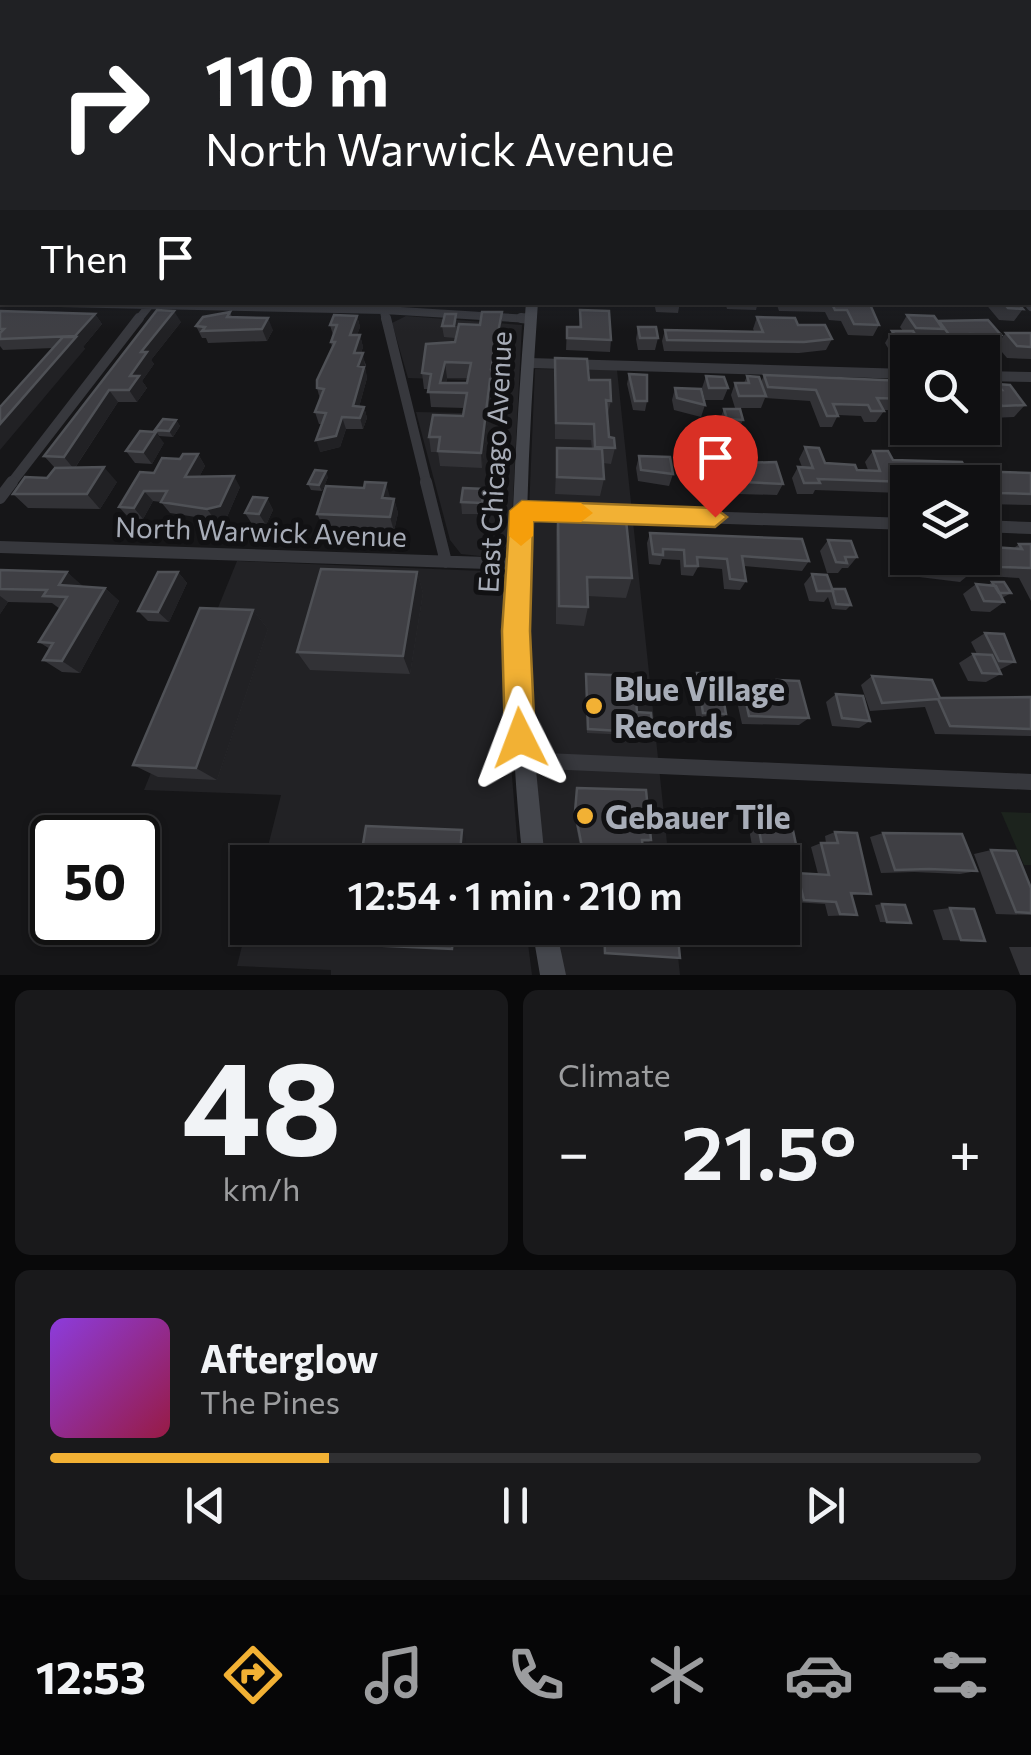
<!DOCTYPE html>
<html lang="en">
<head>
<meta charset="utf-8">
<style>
  body { margin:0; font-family:Commissioner,sans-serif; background:#19191b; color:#f1f3f6; height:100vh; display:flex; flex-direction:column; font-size:38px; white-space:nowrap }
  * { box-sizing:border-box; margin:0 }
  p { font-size:32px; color:#9c9d9f }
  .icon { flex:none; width:55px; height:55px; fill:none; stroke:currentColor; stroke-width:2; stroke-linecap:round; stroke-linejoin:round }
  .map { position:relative; height:975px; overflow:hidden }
  .sheet { display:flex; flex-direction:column; gap:15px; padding:15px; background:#09090a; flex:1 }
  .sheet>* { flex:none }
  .top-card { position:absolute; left:0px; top:0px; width:1032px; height:305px; box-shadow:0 2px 8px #0004,0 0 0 2px #303032; background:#202124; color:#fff; overflow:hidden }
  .buttons { position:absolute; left:890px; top:335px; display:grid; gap:20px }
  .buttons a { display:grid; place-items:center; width:110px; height:110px; border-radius:0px; background:#101012; box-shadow:0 2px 8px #0004,0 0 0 2px #303032; font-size:50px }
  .speed { position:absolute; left:30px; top:815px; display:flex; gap:20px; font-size:50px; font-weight:700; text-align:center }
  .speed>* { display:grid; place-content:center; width:130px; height:130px; border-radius:50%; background:#101012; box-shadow:0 2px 8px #0004,0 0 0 2px #303032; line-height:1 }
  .speed .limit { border:5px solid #111; border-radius:15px; background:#fff; color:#111 }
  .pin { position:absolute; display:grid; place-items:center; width:85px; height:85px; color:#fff; margin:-102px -42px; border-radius:50% 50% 50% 0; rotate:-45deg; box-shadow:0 0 10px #0007 }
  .pin .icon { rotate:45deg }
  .me { position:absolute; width:110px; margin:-55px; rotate:357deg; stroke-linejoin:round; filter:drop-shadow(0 0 8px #0008) }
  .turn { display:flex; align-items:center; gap:35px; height:210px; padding:0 40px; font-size:45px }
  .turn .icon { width:130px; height:130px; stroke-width:2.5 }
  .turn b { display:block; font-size:70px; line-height:85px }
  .then { display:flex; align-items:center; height:95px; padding:0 40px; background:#0003; gap:20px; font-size:38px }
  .big { font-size:75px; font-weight:600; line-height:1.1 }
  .sheet .tile { flex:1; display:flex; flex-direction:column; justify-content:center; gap:15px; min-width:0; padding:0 35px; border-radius:15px; background:#19191b }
  .sheet .dial { align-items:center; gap:0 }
  .dial b { font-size:130px; line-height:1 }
  .song { display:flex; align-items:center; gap:30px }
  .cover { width:120px; height:120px; border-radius:15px; background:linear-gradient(135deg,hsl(270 70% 55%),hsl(340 70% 35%)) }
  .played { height:10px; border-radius:5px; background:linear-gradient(90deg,#f2b134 30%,#303032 30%) }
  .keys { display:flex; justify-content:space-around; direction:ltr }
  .heat { display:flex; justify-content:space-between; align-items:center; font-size:55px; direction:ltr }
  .sheet .tiles { flex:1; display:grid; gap:15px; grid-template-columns:1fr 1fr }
  .tile:last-child { grid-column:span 2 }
  .trip { position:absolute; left:230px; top:845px; width:570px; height:100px; border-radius:0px; background:#101012; box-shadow:0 2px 8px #0004,0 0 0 2px #303032; font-weight:600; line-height:100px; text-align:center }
  .tab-bar { display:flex; height:160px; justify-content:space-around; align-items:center; background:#060607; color:#9c9d9f }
  .tab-bar .icon { width:70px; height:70px }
  .tab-bar .on { color:#f2b134 }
  .tab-bar b { font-size:45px; color:#f1f3f6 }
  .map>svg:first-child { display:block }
</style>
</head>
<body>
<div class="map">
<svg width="1031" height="975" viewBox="0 0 1031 975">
  <rect width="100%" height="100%" fill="#161618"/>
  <path fill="#222225" d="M406 316 522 325 511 537 509 545 489 557 461 554 450 540 416 412 462 413 468 380 408 378 392 323Z
    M535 369 617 370 669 862H545L532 785 524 629Z
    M237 561 508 572 507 715 519 862H264L281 795 144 790Z
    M247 926 526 928 532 975H331V970L237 966Z
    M555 928H675L680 975H563Z"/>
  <path fill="#1c231d" d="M1001 812 1031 813V865H1024Z"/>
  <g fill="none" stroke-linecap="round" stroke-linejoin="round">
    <path stroke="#37383d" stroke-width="8" d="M12 302 384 310 530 319
      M1027 302 1031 307
      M383 307 386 321
      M137 321 149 306"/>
    <path stroke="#37383d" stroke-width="10" d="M386 318 427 485
      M521 318 530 319
      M529 363 908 374
      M982 376 1031 377
      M10 485 139 318"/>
    <path stroke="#37383d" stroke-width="12" d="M426 482 446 562
      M0 498 12 482
      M522 511 568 512
      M612 514 908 524
      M982 526 1031 528
      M0 547 520 564"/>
    <path stroke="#37383d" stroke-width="16" d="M522 760 1031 782"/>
    <path fill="#45474d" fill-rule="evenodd" d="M526 302H538C530 420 523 538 528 656 530 725 539 794 545 862H523C502 672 511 492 526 302Z
      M532 928H556L566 975H540Z"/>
  </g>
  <path fill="#323236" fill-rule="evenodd" d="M654 302H680L678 313 656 312Z
    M725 302H758L756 310 727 309Z
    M776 302H869L879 325 873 336 848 335 841 321 829 320 825 312 779 311Z
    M984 302H1017L1023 309 1014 321 999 320Z
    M157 310 181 322 151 360 154 364 142 381 147 388 137 402H118L75 468 117 482 100 509 28 508 13 494 47 478 55 468 44 456Z
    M580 310 611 340 610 352 566 350 567 327H579Z
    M0 311 95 314 102 324 83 347 85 349 53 348 3 350 0 346Z
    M230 312 232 317 273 330 267 341 208 343 206 338H202L196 326Z
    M907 315 938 322 939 321 1001 335 992 346H979L974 352H946L936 339 934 341 919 340 920 342 912 352 891 353 885 343 892 331H903L900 327Z
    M357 316 360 327 357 335H360L363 347 361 353 366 365 365 368 367 378 359 407H364L367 418 363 429H346L340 447 320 452 322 424H319L315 412 320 399 317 388 332 348 331 342 333 335 330 325Z
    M757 317 798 325 832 339 826 350 799 353 664 351 662 341 665 330 754 331 753 329Z
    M442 326H457L455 338 444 337Z
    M502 327 495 369H498V384L496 394H491L482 468 440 466 438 452H431L429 437 463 416 464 408 431 407 429 389H424L422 373 455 342ZM447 378H468L467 383H446Z
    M638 327 658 338 655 350H638L636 339Z
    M1006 333H1031V359L1007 358 996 345Z
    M555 358 589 380 611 401 607 417 609 437 615 448 611 464 603 463 604 479 600 496 555 494 557 448 592 449 591 440 555 439Z
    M629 374 647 401 645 411 633 410 627 384Z
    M764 375 908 384V410H883L884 411 876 422H864L861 416 838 415 832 427H820L810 401 765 398 761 408H735L731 395 735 383H744L747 376 761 382Z
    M706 376 728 388 723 400H705L702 388Z
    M997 384 1025 405 1014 417 991 418 982 405V400Z
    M675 388 705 405 701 417 674 410 672 400Z
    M724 409 743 420 737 432 722 431 719 421Z
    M176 420 180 426 173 437 159 436 155 430Z
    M164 443 152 464 135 463 126 451Z
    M805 447 825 463 857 470H868L865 462 873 451 893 460 967 471 1031 473V505L987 504 982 497V482H908V497H903L901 493 815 490 813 494H797L792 478 798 467H802L799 459Z
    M688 453 717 458 732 468 730 473H721L716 486H702L701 480 687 479 684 465Z
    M198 454 205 466 199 477 240 487 227 517 215 520 170 513 161 502 153 501 143 519 129 518 119 507 154 473 180 459Z
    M639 456 673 474 669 486 638 481 636 468Z
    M740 463 783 484 777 495 739 494 734 475Z
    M328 477 322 491 311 490 308 484Z
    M484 489 483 514H462L461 502Z
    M390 497 394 499 398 513 394 531 324 528 317 514Z
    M267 498 273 510 266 525 252 524 245 513Z
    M558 508 632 578 626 598 587 596 588 607 584 626 556 624V529Z
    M650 533 809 561 802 571 744 566 746 581 740 590 724 589 722 569 698 567 693 576 681 575 680 560 662 559 660 565 649 564 647 543Z
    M828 540 857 557 848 568H842L838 573H827L820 551Z
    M908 540V558H964L972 572 960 582 911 576 899 549Z
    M1019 544H1031V601L1019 578 989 576 979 558H982V554L990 547 1014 548Z
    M0 570 67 572 82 587 105 588 119 601 80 673 62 672 43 660 50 649 39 642 60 609 52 603 8 602 0 614Z
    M178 572 187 583 169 622 148 621 138 611Z
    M417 572 423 593 410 674 310 670 297 652Z
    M812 574 832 589 851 605 846 610 832 609 828 597 824 602 809 601 804 584Z
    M992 582 1011 593 1002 598 1004 602 990 612 971 611 963 594 976 584 988 585Z
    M253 610 268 629 217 780 158 777 133 765Z
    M985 633 1015 662 999 670 1001 674 986 682 968 681 959 663 973 654H977L971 642Z
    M697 673 726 714 720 722 697 721 691 682Z
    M586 674 637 712 653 733 651 736 587 733Z
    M872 676 940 698 1031 697V736L935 734 925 707 870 711 861 685Z
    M777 680 809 718 799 725 742 724 736 697 743 689 770 690Z
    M836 694 870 721 859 728 832 726 826 702Z
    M577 788 651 840 649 842H643L644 862H583L574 815Z
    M758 825 800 863 789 866H782V862H755L749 829Z
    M835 832 871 894 852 895 857 915 828 916 825 904 793 902 788 876 797 873 818 874 811 847 821 843H826L825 836Z
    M883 833 977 871 960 874 914 872 881 873 870 837Z
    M991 850 1031 888V915L996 914 974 854Z
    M882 904 911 923 880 922 875 905Z
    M950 908 985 941 943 940 933 910Z
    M1009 947H1031V975H1020Z"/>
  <path fill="#212124" d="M174 311 181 322 151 360 154 364 142 381 147 388 137 402 129 390 130 376 141 352Z
    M502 312V327L493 379 491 369Z
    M95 314 102 324 83 347 75 336Z
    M357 316 360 327 353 346 350 335Z
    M268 318 273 330 267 341 262 329Z
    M360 335 363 347 357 364 354 353Z
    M76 337 85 349 0 450V424Z
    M363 353 367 378 356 418 353 406 358 366Z
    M445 362 447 378 444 392 440 383Z
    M490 379 491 394 482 468 481 453Z
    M109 390 118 402 74 469 64 457Z
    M364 407 367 418 363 429 360 418Z
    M342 417 346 429 340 447 320 452 316 440Z
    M176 420 180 426 173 437 169 431Z
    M156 432 164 443 152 464 143 452Z
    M198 454 205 466 193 488 185 477Z
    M104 467 117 482 100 509 87 494Z
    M326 471 328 477 322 491 319 485Z
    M234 476 240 487 227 517 215 520 207 509Z
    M386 483 390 497 386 512 382 498Z
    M144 491 153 501 143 519 134 508Z
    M267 498 273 510 266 525 259 514Z
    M394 499 398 513 394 531 390 517Z
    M67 572 83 586 75 599 59 585Z
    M178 572 187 583 169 622 158 612Z
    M417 572 423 593 410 674 403 656Z
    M105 588 119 601 80 673 62 661Z
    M0 596 8 602 0 614Z
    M253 610 268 629 217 780 196 768Z
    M462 830 466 839 464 862H459Z
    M454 928H459L457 949H452Z"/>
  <path fill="#3f3f44" stroke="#4f5156" stroke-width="2.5" fill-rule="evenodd" d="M831 302H869L879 325 854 324 847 310H835Z
    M1003 302H1017L1023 309 1008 308Z
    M157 310 174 311 141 352H147L130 376H139L129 390H109L64 457 44 456Z
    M580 310 609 311 611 340 567 338V327H581Z
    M0 311 95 314 75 336 0 339V333L4 329H0Z
    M230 312 227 317 268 318 262 329 202 331 205 327 196 326 203 317Z
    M482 312H502L491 369H498L496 379H490L481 453 438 451 440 437H429L433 415 463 416 467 393 428 392 431 374 422 373 426 344 455 342 459 324 480 325ZM445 362 471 363 467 383H440Z
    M445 314H456L454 326H442Z
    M334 315 357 316 350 335H360L354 353H363L358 366 364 367 353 406 364 407 360 418 342 417 336 436 316 440 326 413 315 412 324 389 317 388V380L335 342H331L337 325H330Z
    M907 315 934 316 943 329 916 328Z
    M757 317 795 318 798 325H825L832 339 804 342 667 340 665 330 763 332Z
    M988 320 1001 335 971 334 979 346 956 344 939 321Z
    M638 327H656L658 338H640Z
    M892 331H913L920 342 899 341Z
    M1006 333H1031V347L1017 346Z
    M63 337H76L0 424V407Z
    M555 358 587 359 589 380H610L611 401 606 400 609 437 614 438 615 448 595 447 594 424 556 423Z
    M629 374 647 375V401H635Z
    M764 375 906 381 908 384V399L877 398 884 411H871L868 405 833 404 838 416H827L816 390 768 387Z
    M706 376 724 377 728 388H709Z
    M747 376 759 377 766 396H739L735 383H749Z
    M997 384 1010 385 1025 405 1002 406 991 390H1002Z
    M675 388 701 389 705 405 677 398Z
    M724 409H740L743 420 727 419Z
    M163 419 176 420 169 431 155 430Z
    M140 431 156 432 143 452 126 451Z
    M805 447 819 448 825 463 855 465 857 470 880 471 873 451H888L893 460 962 462 967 471 1031 473V494L998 493 993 485H982V482H910L818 479 820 483H804L798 467 813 468Z
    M557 448 602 449 604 479 557 477Z
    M688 453 716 454 721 474H707L706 468H692Z
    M183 454H198L185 477 234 476 220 506 207 509 161 502 167 491H144L134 508 119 507 140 472 154 473 162 458 180 459Z
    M639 456 670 457 673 474 641 470Z
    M718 457H730L732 468 720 467Z
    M776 462 783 484 745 482 740 463Z
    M104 467 87 494H13L25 477 47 478 55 468Z
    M315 470 326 471 319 485 308 484Z
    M365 482 386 483 382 498 394 499 390 517 317 514 326 486 364 488Z
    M463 488 484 489 482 503 461 502Z
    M253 497 267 498 259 514 245 513Z
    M558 508 625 510 632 578 587 577 588 607 559 606Z
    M650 533 802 539 809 561 742 556 746 581 730 579 727 559 697 557 698 566H685L684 550 663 549V555L653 554Z
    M828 540 851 541 857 557H845L847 563 836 562Z
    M1019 544H1031V568L1001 567 990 547 1022 549Z
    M917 558H964L972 572 921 566Z
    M321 569 417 572 403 656 297 652Z
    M0 570 67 572 59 585 105 588 62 661 43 660 53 643 39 642 67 597 43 596 47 590 0 589Z
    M158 572H178L158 612 138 611Z
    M812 574 827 575 833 591H817Z
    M992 582H1004L1011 593H999Z
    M976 584 996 586 1004 602 984 601Z
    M832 589H845L851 605 836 604Z
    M200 608 253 610 196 768 133 765Z
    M985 633 1004 634 1015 662 999 661Z
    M973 654 992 655 1001 674 982 673Z
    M697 673 719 674 726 714 703 713Z
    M586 674 634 676 637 712 651 713 653 733 588 729Z
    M872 676 932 680 940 698 1031 697V729L950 726 938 699 882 703Z
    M777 680 799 681 809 718 749 716 743 689 780 690Z
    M836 694 863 696 870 721 842 718Z
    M577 788 646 790 651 840H642L644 862H585L575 812Z
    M758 825 792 826 800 863 765 861Z
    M366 826 462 830 459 862H360Z
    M835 832 857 833 871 894 851 893 857 915 840 914 836 902 804 900 797 873 829 875 821 843H838Z
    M883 833 962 834 977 871 929 869 895 870Z
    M991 850 1016 851 1031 888V913L1016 912Z
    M882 904 905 905 911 923 887 922Z
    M950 908 974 909 985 941 961 940Z
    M348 928H454L452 949 345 944Z
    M604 928H677L680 958 605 953Z"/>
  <linearGradient id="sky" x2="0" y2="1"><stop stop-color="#0c0c0d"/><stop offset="0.59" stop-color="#363c48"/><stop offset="1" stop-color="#363c48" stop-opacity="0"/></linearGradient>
  <rect width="1031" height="331" fill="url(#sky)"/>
  <path fill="#f2b134" stroke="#9d7322" stroke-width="2.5" d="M522 501 715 508 727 517 715 527 533 521 530 631 535 738 531 749 520 753 509 749 505 738 502 631 510 511Z"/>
  <path fill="#f59e0b" d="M522 501 581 503 593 513 581 522 533 521V536L521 546 509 536 510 511Z"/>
  <g fill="#f2b134" stroke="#111113" stroke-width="4">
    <circle cx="594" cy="706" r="10"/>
    <circle cx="585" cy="816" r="10"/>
  </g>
  <g text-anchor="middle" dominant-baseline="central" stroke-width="10" stroke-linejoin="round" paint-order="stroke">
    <g font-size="28" fill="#a8adb8" stroke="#111113">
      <text transform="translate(494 462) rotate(-87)">East Chicago Avenue</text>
      <text transform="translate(261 531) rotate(2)">North Warwick Avenue</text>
    </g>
    <g font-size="32" font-weight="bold" fill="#a8adb8" stroke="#111113" text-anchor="start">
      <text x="614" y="688">Blue Village<tspan x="614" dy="37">Records</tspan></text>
      <text x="605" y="816">Gebauer Tile</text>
    </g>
  </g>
</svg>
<div class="buttons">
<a><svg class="icon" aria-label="search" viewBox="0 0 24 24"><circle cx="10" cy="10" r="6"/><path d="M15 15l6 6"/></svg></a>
<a><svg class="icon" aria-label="layers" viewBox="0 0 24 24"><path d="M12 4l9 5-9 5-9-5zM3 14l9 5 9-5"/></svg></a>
</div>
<div class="speed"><div class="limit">50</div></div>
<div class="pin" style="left:715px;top:517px;background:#d93025"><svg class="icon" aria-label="arrive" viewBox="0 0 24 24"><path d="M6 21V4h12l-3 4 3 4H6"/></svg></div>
<svg class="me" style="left:520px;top:738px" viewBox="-20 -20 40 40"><path d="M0-17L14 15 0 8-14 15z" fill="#f2b134" stroke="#fff" stroke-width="4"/></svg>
<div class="trip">12:54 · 1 min · 210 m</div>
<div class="top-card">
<div class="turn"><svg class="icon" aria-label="right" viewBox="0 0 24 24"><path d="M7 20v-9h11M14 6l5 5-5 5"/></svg><div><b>110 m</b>North Warwick Avenue</div></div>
<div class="then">Then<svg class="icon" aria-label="arrive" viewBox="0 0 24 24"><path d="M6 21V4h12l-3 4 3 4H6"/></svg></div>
</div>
</div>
<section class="sheet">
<div class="tiles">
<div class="tile dial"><b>48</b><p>km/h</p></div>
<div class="tile"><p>Climate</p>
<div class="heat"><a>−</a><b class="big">21.5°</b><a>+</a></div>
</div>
<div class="tile">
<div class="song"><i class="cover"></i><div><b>Afterglow</b><p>The Pines</p></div></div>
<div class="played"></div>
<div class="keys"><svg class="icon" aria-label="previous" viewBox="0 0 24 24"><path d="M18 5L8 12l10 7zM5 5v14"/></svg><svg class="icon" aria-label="pause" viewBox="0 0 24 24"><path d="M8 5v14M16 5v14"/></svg><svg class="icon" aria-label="next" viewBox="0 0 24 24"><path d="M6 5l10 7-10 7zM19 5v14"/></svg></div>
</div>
</div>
</section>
<nav class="tab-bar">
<b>12:53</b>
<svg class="icon on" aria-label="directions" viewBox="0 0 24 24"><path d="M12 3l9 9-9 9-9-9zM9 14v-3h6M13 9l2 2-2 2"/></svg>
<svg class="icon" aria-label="music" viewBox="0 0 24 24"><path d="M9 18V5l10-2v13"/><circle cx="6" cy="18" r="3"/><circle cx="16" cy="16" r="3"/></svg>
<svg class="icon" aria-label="phone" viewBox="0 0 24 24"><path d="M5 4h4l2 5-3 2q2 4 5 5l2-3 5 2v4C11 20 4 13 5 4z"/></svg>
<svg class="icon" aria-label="climate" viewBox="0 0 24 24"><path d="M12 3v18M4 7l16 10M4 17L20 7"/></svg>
<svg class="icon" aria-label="car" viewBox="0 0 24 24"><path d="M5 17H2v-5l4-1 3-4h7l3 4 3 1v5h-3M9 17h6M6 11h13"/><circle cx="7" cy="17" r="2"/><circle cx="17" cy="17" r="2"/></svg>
<svg class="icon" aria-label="filters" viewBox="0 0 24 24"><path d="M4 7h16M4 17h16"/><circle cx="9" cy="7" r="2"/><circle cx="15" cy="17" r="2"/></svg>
</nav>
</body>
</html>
